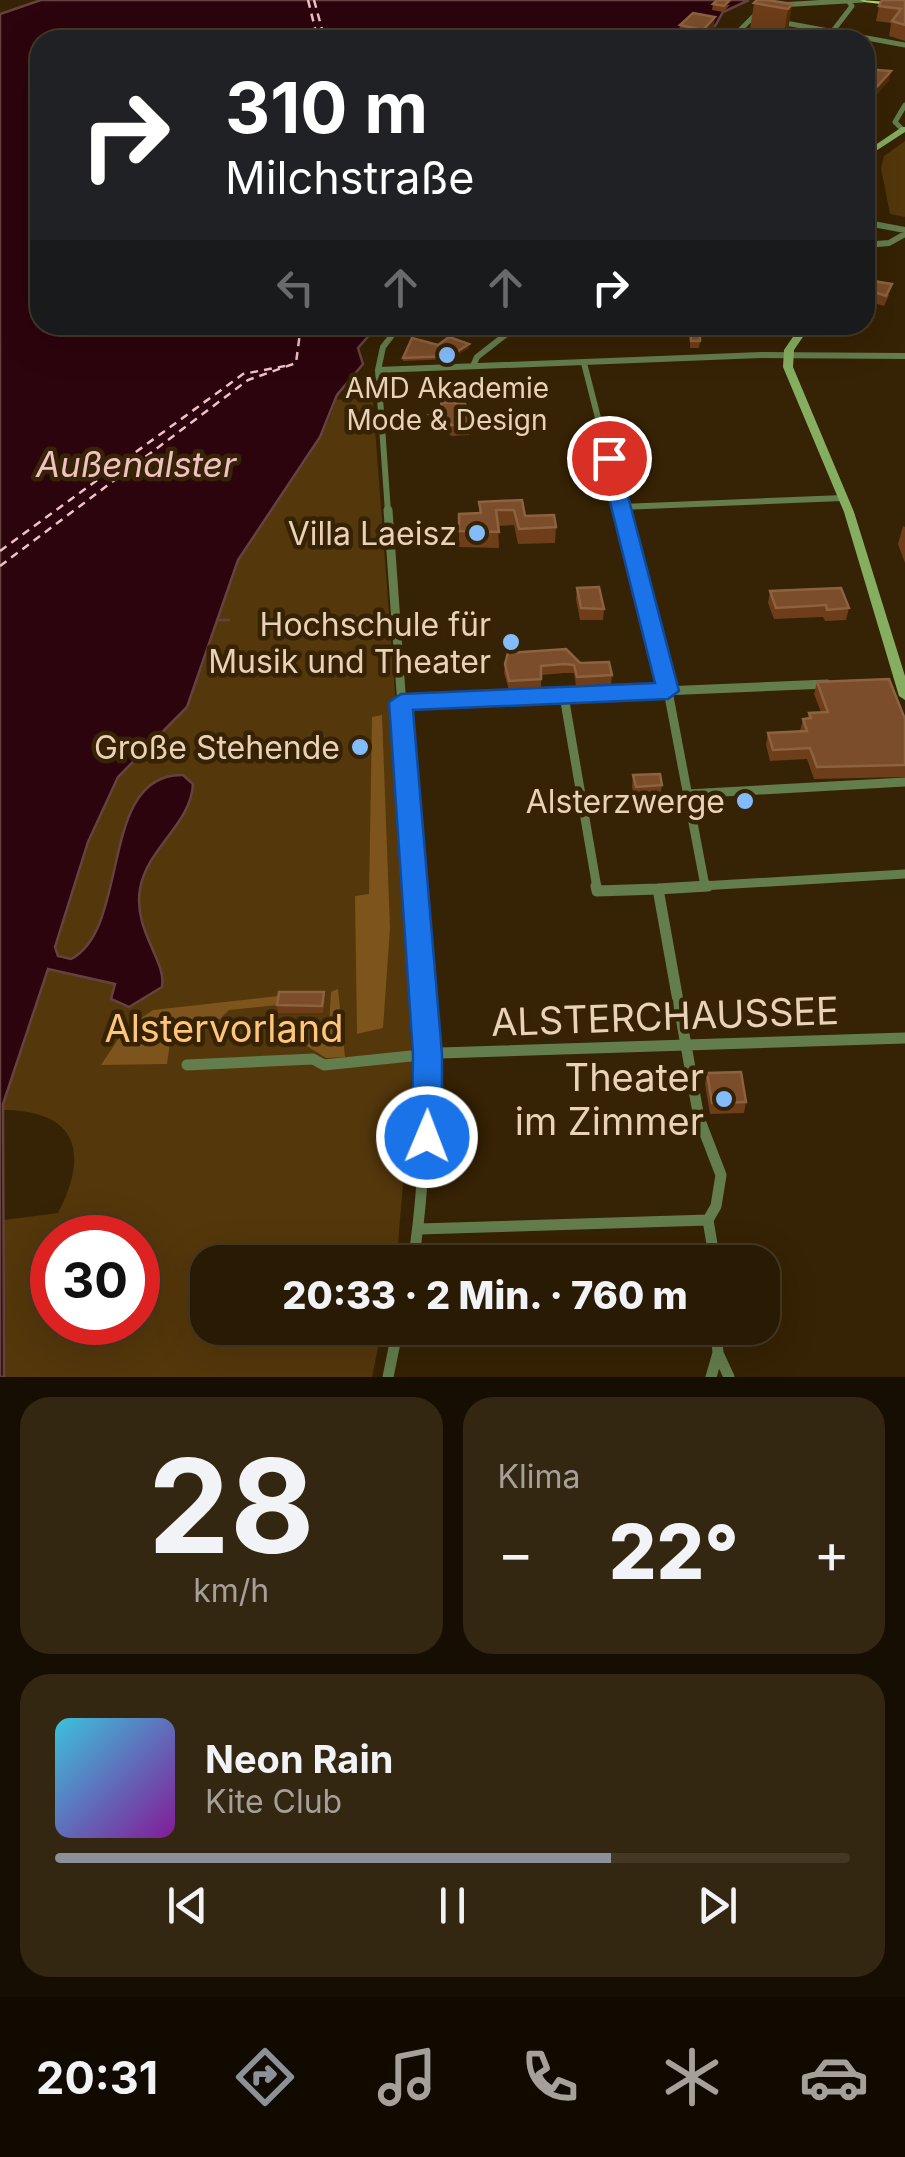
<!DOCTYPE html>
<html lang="de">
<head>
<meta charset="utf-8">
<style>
  body { margin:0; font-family:Inter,sans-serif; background:#342712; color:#f1f3f6; height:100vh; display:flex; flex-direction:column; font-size:38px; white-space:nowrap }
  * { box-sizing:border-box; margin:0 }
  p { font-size:32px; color:#a5a19a }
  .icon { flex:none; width:55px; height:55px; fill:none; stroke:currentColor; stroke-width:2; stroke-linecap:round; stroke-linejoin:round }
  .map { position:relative; height:1377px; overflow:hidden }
  .details { display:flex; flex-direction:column; gap:20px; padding:20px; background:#160e02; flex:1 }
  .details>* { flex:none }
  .guide { position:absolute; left:30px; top:30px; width:845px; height:305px; border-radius:30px; box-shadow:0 10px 40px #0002,0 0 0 2px #443825; background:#202124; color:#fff; overflow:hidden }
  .speed { position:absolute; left:30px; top:1215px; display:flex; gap:20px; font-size:50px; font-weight:700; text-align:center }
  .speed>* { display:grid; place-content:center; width:130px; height:130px; border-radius:50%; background:#281a03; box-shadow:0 10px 40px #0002,0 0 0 2px #443825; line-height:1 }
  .speed .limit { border:15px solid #d22; background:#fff; color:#111 }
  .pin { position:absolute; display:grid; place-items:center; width:85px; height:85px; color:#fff; margin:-42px; border:5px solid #fff; border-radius:50%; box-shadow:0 2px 10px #0007 }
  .me { position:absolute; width:110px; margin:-55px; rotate:1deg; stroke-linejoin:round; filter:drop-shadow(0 0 8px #0008) }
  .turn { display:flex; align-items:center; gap:35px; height:210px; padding:0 30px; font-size:45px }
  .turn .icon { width:130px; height:130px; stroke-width:2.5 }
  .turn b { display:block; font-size:70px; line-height:85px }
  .lanes { display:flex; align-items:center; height:95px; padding:0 30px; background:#0003; justify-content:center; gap:50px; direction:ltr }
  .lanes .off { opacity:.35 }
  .big { font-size:75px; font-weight:800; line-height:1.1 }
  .details .card { flex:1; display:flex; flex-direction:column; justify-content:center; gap:15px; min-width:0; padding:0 35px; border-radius:30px; background:#342712 }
  .details .dial { align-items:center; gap:0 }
  .dial b { font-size:130px; line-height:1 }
  .song { display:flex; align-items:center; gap:30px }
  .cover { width:120px; height:120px; border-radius:15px; background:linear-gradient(135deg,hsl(190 70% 55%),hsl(290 70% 35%)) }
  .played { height:10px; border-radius:5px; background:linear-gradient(90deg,#8c9099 70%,#443825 70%) }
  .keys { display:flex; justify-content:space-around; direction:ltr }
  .heat { display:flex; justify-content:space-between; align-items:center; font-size:55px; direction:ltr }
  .details .tiles { flex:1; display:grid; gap:20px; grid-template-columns:1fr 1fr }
  .card:last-child { grid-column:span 2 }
  .trip { position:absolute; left:190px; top:1245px; width:590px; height:100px; border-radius:30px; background:#281a03; box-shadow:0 10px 40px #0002,0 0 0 2px #443825; font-weight:800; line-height:100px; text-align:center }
  .dock { display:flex; height:160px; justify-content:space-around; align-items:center; background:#100a01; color:#a5a19a }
  .dock .icon { width:70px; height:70px }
  .dock .current { color:#8c9099 }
  .dock b { font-size:45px; color:#f1f3f6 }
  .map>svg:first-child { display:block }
</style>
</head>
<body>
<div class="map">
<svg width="905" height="1377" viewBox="0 0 905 1377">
  <rect width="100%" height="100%" fill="#362204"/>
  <path fill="#54370b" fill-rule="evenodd" d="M905 141V217L890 214 881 168 884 156Z
    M349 398 373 402 396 705 412 1068 397 1258 396 1262H208V1328H382L372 1377H0L4 1220 58 1213C89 1153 78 1111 4 1110L3 1104 54 947 80 815 136 752 143 754C199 703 208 615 244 550 272 498 319 457 336 400ZM52 1238H138V1322H52Z"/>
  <path fill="#7c541c" d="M382 715 390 928 383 1028 357 1034 355 896 369 894 372 717Z
    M338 989 345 1057 326 1058 278 1028 329 1027 331 992Z
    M278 996V1005L229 1010 220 1019 173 1021 167 1064 101 1065 125 1029 153 1010Z"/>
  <path fill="#2c040d" stroke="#654240" stroke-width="2.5" d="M41 0H749L723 12 715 26 688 21 674 35 688 40H40V325H378L358 348 363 364 337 395 320 437 238 560 187 707 118 777 88 842 55 947 58 956 71 959C131 928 98 773 183 775L193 784C191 824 147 848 140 889 133 931 167 961 162 987L129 1007 111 999 115 984 48 969 3 1104 4 1377H0V14Z"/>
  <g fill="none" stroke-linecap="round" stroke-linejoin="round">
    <path stroke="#654240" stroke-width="2.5" d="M217 620H229"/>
    <path stroke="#f0c0c5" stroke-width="2.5" stroke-dasharray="8 6" stroke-linecap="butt" d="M308 0 318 40
      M314 0 325 40
      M0 551 243 374 285 366
      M0 566 248 380 296 363 301 325"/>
    <path stroke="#637d4d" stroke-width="5" d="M779 5 863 0
      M780 22 905 45
      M730 40 760 10
      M826 40 852 6 849 2
      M903 130 895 122 905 105"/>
    <path stroke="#637d4d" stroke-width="6" d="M873 224 905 230
      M865 245 889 243 905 234
      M584 363 622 512
      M473 366 477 357 518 325
      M378 370 761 355 905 356
      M621 507 843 498
      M388 512 378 370 383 347 400 325"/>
    <path stroke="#637d4d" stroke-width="9" d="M388 510 415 888
      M622 510 668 691 705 886
      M564 696 597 888
      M401 702 827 684
      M687 794 905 782
      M667 888 905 874"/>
    <path stroke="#637d4d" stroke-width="11" d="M596 886 597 891 658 889 699 1118 721 1175 716 1206 708 1220
      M658 889 708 886
      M187 1065 313 1059 324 1065 440 1053 905 1038
      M708 1220 715 1262
      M419 1229 708 1220
      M413 1262C433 1135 424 1013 415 886
      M718 1353 729 1377
      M388 1377 398 1328
      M711 1377 718 1353 716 1328"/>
    <path fill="#85ae60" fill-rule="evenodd" d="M902 127H905V132L865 158V152Z
      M865 173 869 175C873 202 886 235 865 256V243L870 232 865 201Z
      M801 325H811L794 350 793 367 854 512 905 676V700L899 696 844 512 783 367 784 350Z"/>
    <path fill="#9fd46e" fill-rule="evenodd" d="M860 0 905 3V7L864 2Z"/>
  </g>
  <path fill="#6e3d19" d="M905 0V41L889 36 891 23 876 21 879 6Z
    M754 3 792 4 788 30 784 34 750 29Z
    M713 4 730 5 723 12 712 10Z
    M680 25 714 26 702 39 679 34Z
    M865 283 889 295 884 306 865 300Z
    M690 330 700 341 699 348H690Z
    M438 345 469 348 450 359 403 361V358Z
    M441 402 469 424V435L452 436 431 426V415L441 414Z
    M522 500 525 516 556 527 555 543 518 544 514 525 498 526 499 548 459 547V514L479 513V502Z
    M903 526 905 527V563L898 544Z
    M577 588 604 609 603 620H580L576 599Z
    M770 591 849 608 846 620 825 621 823 617 774 619 768 603Z
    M580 663 612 675 611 684 576 686 574 673H564L541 675V688L509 690 504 673 505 664Z
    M817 682 905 719V777L814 779 807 759 770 761 766 745 768 733 800 731 803 719 808 718 809 713 821 712 814 694Z
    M633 775 662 785 660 797 634 798 632 787Z
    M325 1000 323 1013H278L277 1005Z
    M707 1073 746 1102 744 1113 710 1114 705 1084Z"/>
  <path fill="#522c09" d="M792 4 788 30 784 34 788 9Z
    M715 17 714 26 702 39 703 30Z
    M891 71 889 81 865 108V100Z
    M469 344V348L450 359V356Z"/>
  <path fill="#7b4d2a" stroke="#8d6240" stroke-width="2.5" d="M717 0H730L724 6 713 4Z
    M757 0H767L792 4 788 9 754 3Z
    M882 0H905V25L892 21 901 9 879 6Z
    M693 13 715 17 703 30 680 25Z
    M865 69 891 71 865 100Z
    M867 280 892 284 886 296 865 289V283Z
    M690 330 700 331V341H691Z
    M449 337 469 344 450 356 403 358 412 338 438 345Z
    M441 402 465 404 468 410 469 424 452 425 431 415 443 414Z
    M522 500 525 516 554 515 556 527 519 529 514 510H496L499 532 459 531V514L481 513 479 502Z
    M599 587 604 609 581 608 577 588Z
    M841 588 849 608 827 610 826 605 776 608 770 591Z
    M566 649 580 663 609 662 612 675 577 677 574 665 564 664 541 666V679L509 681 505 664 508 653Z
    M889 679 905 719V765L817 767 810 748 773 750 768 733 807 731 803 719 811 718 809 713 828 712 817 682Z
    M660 774 662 785 636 787 633 775Z
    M279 992H324L322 1006 277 1005Z
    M741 1072 746 1102 712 1103 707 1073Z"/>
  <path fill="#1a73e8" stroke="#114b97" stroke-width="2.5" d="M609 453 618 458 679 691 668 699 413 710 442 1054V1137L438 1146 427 1150 417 1146 412 1137 413 1054 389 702 401 694 655 683 599 458Z"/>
  <g fill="#83bcfb" stroke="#362204" stroke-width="4">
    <circle cx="447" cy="355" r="10"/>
    <circle cx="477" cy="533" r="10"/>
    <circle cx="511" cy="642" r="10"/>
    <circle cx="360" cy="747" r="10"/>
    <circle cx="745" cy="801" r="10"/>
    <circle cx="724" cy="1099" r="10"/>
  </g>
  <g text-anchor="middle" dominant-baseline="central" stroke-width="9" stroke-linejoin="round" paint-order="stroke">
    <g font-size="28" fill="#e9d2b7" stroke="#362204">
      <text x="447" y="388">AMD Akademie<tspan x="447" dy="32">Mode &amp; Design</tspan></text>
    </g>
    <g font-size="32" fill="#e9d2b7" stroke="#362204" text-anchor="end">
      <text x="457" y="533">Villa Laeisz</text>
      <text x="491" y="624">Hochschule für<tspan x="491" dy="37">Musik und Theater</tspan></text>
      <text x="340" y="747">Große Stehende</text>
      <text x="725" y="801">Alsterzwerge</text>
    </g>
    <g font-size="35" font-style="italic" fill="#f0c0c5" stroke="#362204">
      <text x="136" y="464">Außenalster</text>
    </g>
    <g font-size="38" fill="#e9d2b7" stroke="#362204">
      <text transform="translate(665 1016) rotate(-2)">ALSTERCHAUSSEE</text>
    </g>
    <g font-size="38" fill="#ffc57c" stroke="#362204">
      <text x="224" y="1028">Alstervorland</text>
    </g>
    <g font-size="38" fill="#e9d2b7" stroke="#362204" text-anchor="end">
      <text x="704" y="1077">Theater<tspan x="704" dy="44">im Zimmer</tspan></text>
    </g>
  </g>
</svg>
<div class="speed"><div class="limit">30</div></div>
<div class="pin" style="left:609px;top:458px;background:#d93025"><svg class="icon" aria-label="arrive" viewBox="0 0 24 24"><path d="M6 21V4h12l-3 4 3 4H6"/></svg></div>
<svg class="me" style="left:427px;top:1137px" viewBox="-20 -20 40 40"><circle r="17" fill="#1a73e8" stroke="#fff" stroke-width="3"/><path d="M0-11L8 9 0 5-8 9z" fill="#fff"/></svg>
<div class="trip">20:33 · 2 Min. · 760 m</div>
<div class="guide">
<div class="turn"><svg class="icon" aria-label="right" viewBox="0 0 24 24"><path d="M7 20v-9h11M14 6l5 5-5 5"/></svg><div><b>310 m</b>Milchstraße</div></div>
<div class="lanes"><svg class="icon off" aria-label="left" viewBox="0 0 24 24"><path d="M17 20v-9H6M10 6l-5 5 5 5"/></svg><svg class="icon off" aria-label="ahead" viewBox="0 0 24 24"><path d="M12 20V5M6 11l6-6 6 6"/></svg><svg class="icon off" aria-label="ahead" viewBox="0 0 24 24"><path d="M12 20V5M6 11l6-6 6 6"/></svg><svg class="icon" aria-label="right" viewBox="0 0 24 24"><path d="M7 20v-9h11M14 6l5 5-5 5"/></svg></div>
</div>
</div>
<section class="details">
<div class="tiles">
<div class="card dial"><b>28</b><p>km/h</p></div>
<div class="card"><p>Klima</p>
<div class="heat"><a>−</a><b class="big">22°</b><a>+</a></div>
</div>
<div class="card">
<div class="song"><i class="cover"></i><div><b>Neon Rain</b><p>Kite Club</p></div></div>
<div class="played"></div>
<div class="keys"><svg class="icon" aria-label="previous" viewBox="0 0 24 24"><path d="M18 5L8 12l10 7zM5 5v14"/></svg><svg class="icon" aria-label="pause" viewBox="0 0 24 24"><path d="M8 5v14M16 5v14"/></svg><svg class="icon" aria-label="next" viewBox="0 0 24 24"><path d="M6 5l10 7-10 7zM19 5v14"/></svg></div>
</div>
</div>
</section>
<nav class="dock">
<b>20:31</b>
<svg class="icon current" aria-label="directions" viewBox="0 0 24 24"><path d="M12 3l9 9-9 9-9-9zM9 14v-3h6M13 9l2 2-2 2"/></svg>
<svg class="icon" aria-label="music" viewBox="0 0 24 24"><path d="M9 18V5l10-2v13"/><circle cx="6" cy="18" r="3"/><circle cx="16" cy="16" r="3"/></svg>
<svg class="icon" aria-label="phone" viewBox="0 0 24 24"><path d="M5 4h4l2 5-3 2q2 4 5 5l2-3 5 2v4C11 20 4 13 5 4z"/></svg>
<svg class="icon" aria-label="climate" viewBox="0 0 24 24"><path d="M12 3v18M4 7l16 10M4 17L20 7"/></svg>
<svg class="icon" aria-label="car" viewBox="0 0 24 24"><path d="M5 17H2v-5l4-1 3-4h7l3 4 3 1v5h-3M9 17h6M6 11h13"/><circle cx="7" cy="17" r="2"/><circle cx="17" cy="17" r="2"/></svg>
</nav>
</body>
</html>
